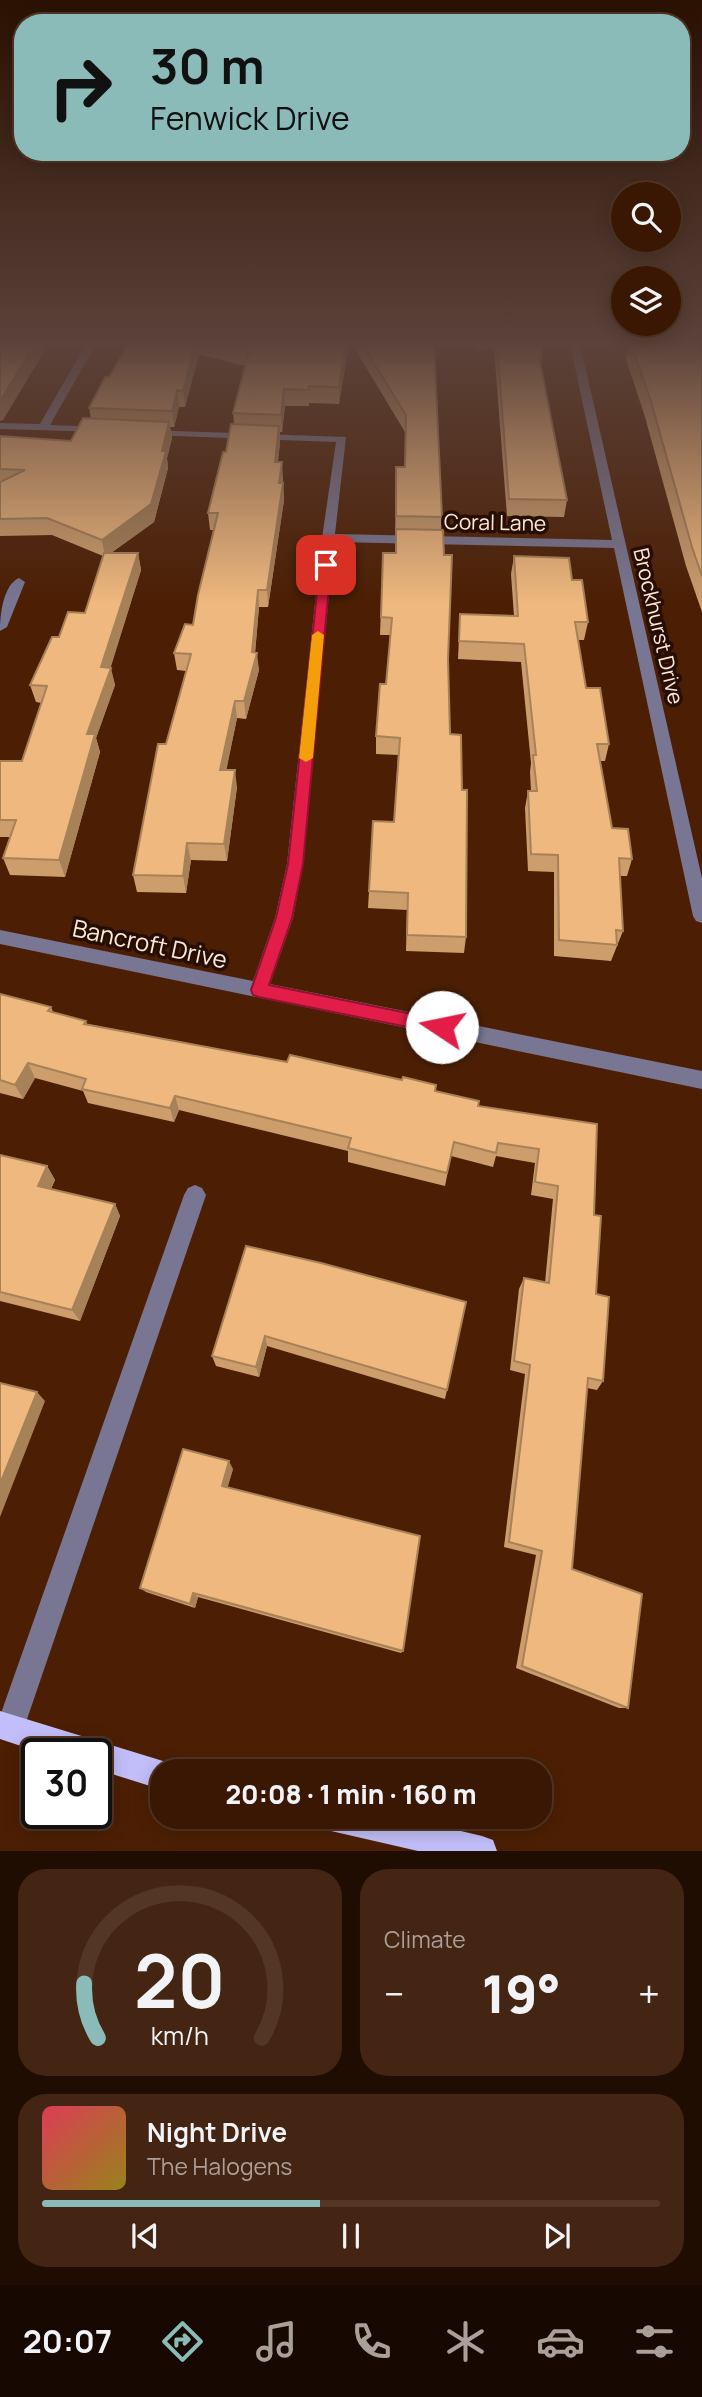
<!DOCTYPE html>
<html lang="en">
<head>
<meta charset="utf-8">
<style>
  body { margin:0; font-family:Manrope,sans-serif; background:#442412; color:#f1f3f6; height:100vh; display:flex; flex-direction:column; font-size:26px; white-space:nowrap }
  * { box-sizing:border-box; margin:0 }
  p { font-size:23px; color:#ab9f9a }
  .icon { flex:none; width:38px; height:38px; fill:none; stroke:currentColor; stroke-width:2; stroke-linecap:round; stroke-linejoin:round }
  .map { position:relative; height:1851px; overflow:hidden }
  .drawer { display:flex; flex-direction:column; gap:18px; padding:18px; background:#1f0d02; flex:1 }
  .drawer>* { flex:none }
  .hud { position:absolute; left:14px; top:14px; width:676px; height:147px; border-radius:28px; box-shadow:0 4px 18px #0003,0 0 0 2px #533625; background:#8bbbb9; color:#111; overflow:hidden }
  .buttons { position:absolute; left:611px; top:182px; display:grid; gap:14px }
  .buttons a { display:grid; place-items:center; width:70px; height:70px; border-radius:50%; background:#391703; box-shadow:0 4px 18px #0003,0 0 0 2px #533625; font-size:35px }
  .speed { position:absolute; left:21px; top:1738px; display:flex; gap:14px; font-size:35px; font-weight:700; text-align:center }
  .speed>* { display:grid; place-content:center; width:91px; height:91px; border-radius:50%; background:#391703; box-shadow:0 4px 18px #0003,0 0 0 2px #533625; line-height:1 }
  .speed .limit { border:4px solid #111; border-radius:10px; background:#fff; color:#111 }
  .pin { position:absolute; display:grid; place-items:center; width:60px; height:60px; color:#fff; margin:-30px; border-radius:14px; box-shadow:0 4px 10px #0006 }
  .me { position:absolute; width:77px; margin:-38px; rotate:281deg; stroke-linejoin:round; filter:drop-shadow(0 0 5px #0008) }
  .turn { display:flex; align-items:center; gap:24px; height:147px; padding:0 21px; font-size:32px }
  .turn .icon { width:91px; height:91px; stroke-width:2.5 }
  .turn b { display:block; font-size:49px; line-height:60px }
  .big { font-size:52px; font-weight:800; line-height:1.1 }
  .drawer .widget { flex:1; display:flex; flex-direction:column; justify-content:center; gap:10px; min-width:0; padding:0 24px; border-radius:28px; background:#442412 }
  .drawer .dial { align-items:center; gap:0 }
  .dial svg { height:182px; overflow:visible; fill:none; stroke:#533625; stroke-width:7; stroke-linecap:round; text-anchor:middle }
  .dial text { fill:#f1f3f6; stroke:none }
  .song { display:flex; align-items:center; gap:21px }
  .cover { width:84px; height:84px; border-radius:10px; background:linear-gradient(135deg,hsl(350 70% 55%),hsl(50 70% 35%)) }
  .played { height:7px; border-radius:4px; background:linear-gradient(90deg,#8bbbb9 45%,#533625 45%) }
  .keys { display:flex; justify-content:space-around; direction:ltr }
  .heat { display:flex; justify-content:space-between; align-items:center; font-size:38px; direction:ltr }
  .drawer .tiles { flex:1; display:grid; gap:18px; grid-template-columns:1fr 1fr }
  .widget:last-child { grid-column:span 2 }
  .trip { position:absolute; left:150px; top:1759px; width:402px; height:70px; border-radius:28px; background:#391703; box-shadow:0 4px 18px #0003,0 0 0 2px #533625; font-weight:800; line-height:70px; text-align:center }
  .dock { display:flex; height:112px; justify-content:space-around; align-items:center; background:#170901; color:#ab9f9a }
  .dock .icon { width:49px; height:49px }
  .dock .current { color:#8bbbb9 }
  .dock b { font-size:32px; color:#f1f3f6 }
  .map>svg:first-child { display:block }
</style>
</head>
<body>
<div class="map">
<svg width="702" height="1851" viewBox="0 0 702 1851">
  <rect width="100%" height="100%" fill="#4c1f04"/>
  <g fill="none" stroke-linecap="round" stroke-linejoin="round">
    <path fill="#787693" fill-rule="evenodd" d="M86 344H96L50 425 100 427 104 428V432L0 429V423L40 424Z
      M570 344H580L702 878V923L696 921 693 916 614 548 334 542 303 864 293 918 270 984 702 1071V1089L0 944V930L253 981 275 918 287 864 322 538 336 442 149 435 144 432 145 430 346 437 335 534 612 540Z
      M19 578 25 582 7 627 0 631C0 615 3 585 19 578Z
      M195 1185 202 1188 206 1195 24 1728 20 1738 10 1742 0 1738V1716L184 1195 188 1188Z"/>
    <path fill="#c2bef9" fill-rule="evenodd" d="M0 1711 163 1761 173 1766 175 1771H163V1790L96 1769V1754H45L0 1739Z
      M316 1816H397L482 1836 493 1840 497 1851H418L331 1831 321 1826Z"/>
  </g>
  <path fill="#cd9e6c" d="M128 344H349L339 404 309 403V406H285L282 432H280V442L278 462 283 479 284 500 268 607H259L255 653 259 670 246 719 237 718 226 770 237 787 227 861 191 860 186 893 137 892 133 875 166 744 186 671 177 670 174 653 193 625 214 530H210L208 513 234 424 233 413 245 366 199 354 185 407H179L174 427H170L172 438 167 458 168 468 154 522 111 553H138L141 570 110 668 115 685 96 738 100 752 65 877 10 875 3 858 10 837H0V761H22L42 703 36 702 30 685 59 637 85 613 103 556 52 535 0 536V436L71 441 91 419 89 408 109 377Z
    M352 344H434L442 517 441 530 448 659 450 734 462 790 466 937 464 953 406 951 407 910 368 908 369 891 394 822 398 755 376 754V736L386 684 390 635H380L383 553H395L396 467H405V432Z
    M476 344H541L542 357 541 368 567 500 564 517 507 516 494 348 477 349Z
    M629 344H702V612L686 566 645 417 626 359Z
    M514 556 572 580 588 622 584 640H578L586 688 609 744 605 761H600L612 828 632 859 627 876H620L623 931 611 961 554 956V872L528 871 525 808 528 791H531L530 772 531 763 521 662 458 659 460 614 514 616 511 574Z
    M0 994 51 1007 53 1012 86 1021 87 1024 287 1062 436 1085V1091L478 1106 597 1124 594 1215 596 1294 603 1381 597 1390 587 1388 572 1569 628 1708H619L516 1668 536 1555 504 1547 525 1374 510 1370 519 1289 524 1278 545 1283 553 1199 531 1195 535 1163 496 1156 493 1167 451 1156 445 1186 348 1162V1151L179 1110 174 1122 88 1103 83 1091 35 1078 23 1099 0 1093Z
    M0 1155 47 1166 55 1180 51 1189 115 1204 120 1216 80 1321 0 1301V1302Z
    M246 1246 447 1390 445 1399 267 1346 259 1377 216 1366 212 1356Z
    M233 1469 227 1488 403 1651 401 1653 198 1597 195 1608 146 1592 140 1588Z"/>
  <path fill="#a78158" d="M35 344H46L47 347 3 420 0 421V401Z
    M195 344H198L199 354 185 407 183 391Z
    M346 344H349L339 404V387Z
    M284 389 285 406 282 432 281 415Z
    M177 390 179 407 174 427 172 411Z
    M169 422 172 438 167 458 168 468 154 522 105 557 102 540 162 451Z
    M279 426 280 442 276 478 275 462Z
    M282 462 283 479 280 500 279 483Z
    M283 483 284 500 268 607 267 590Z
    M138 553 141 570 109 673 111 668 115 685 96 738 100 752 65 877 59 860 101 667Z
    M258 590 259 607 254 665 257 653 259 670 246 719 244 701 252 652Z
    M235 701 237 718 223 787 220 770Z
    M235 770 237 787 227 861 224 844Z
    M187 843 191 860 186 893 183 876Z
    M28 1063 35 1078 23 1099 15 1085Z
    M175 1096 179 1110 174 1122 170 1108Z
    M47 1166 55 1180 46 1199 38 1186Z
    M115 1204 120 1216 80 1321 72 1310Z
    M265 1336 267 1346 259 1377 256 1367Z
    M37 1392 45 1401 0 1517V1484Z
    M229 1461 233 1469 226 1493 222 1486Z
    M193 1593 198 1597 195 1608 190 1604Z"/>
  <path fill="#eeb87e" stroke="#a78158" stroke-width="2" d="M0 344H35L0 401Z
    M128 344H195L183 391 177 390 172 411 89 408 105 377H109Z
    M222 344H346L339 387 309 386 308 390 284 389 281 415 233 413 249 351Z
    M362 344H434L442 517 396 516V467H405L406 415Z
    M497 344H541L542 357H539L567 500 509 499Z
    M631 344H702V576L692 547 650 398Z
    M83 418 169 422 162 451H166L151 504 102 540 47 518 0 519V482L25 470 0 469V436L71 441Z
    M231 424 279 426 275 462H282L279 483H283L267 590H258L252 652 257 653 244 701H235L220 770H235L224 844 187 843 183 876 133 875 158 744H166L191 654 174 653 185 624 193 625 198 595 218 513H208L223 452H226Z
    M396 529 443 530 444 555H452L448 659 450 734 461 735 462 790H467L466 937 407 935 408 893 369 891 373 821 394 822 400 738 376 736 380 684H386L392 618 381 617 383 553H396Z
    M104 553H138L101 667 111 668 87 734H95L59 860 3 858 16 820H0V761H22L47 686 30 685 52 637H59L68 612 85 613Z
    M514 556 569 558 572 580H582L588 622H575L586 688H600L609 744H597L612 828 628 829 632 859 619 858 623 931 616 930 617 945 559 940 558 855 531 854 528 791H537L533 755H536L524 644 459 641 460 614 518 616Z
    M0 994 51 1007 48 1011 86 1021 84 1024 287 1062 290 1055 402 1080 403 1077 436 1085 435 1091 479 1101 478 1106 597 1124 594 1215 601 1216 596 1294 609 1297 603 1381 588 1378 572 1569 642 1594 628 1708 522 1666 542 1551 509 1542 530 1365 514 1361 524 1278 549 1283 558 1186 535 1182 539 1149 498 1143 496 1153 454 1142 447 1173 348 1148 351 1138 175 1096 170 1108 82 1089 86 1079 28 1063 15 1085 0 1080Z
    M0 1155 47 1166 38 1186 115 1204 72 1310 0 1292Z
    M246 1246 321 1263 466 1302 447 1390 265 1336 256 1367 212 1356Z
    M0 1383 37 1392 0 1484Z
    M183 1449 229 1461 222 1486 420 1536 403 1651 193 1593 190 1604 140 1588Z"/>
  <linearGradient id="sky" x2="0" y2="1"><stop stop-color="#2a1102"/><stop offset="0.57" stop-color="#5b423a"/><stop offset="1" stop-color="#5b423a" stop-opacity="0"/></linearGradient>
  <rect width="702" height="603" fill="url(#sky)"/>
  <path fill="#e11d48" stroke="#92132f" stroke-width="2" d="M326 561 331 565 303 864 292 918 269 985 442 1020 448 1022 450 1027 448 1032 442 1034 259 997 253 995 251 990 276 918 288 864 320 565Z"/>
  <path fill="#f59e0b" d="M318 631 324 635 313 758 306 762 299 758 312 635Z"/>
  <g text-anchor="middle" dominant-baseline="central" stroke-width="7" stroke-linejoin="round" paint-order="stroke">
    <g font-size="21" fill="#fee7dc" stroke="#270e02">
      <text transform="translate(495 522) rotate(1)">Coral Lane</text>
      <text transform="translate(659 626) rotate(77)">Brockhurst Drive</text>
    </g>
    <g font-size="24" fill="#fee7dc" stroke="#270e02">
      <text transform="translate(150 943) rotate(12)">Bancroft Drive</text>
    </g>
  </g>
</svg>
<div class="buttons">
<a><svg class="icon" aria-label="search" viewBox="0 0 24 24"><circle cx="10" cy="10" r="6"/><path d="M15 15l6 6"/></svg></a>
<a><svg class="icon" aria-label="layers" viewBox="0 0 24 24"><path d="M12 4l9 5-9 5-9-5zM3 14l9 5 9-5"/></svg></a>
</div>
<div class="speed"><div class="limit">30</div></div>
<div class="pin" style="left:326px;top:565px;background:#d93025"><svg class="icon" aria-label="arrive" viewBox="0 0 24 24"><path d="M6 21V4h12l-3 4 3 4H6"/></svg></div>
<svg class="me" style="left:442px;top:1027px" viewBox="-20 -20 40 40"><circle r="19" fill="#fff"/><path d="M0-13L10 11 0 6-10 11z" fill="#e11d48"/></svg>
<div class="trip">20:08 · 1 min · 160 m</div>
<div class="hud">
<div class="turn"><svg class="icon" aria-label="right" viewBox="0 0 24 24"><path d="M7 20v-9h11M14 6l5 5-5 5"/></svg><div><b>30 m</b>Fenwick Drive</div></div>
</div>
</div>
<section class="drawer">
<div class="tiles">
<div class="widget dial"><svg viewBox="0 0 100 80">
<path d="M14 69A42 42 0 1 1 86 69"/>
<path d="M14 69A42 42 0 0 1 8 45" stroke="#8bbbb9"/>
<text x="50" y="56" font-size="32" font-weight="700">20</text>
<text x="50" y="72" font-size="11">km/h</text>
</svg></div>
<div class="widget"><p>Climate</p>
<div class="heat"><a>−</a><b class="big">19°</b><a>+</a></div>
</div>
<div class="widget">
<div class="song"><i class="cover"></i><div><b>Night Drive</b><p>The Halogens</p></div></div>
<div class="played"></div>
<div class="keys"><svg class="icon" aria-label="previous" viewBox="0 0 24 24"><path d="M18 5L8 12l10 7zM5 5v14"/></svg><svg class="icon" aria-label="pause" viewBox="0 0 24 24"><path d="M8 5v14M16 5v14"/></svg><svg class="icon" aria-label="next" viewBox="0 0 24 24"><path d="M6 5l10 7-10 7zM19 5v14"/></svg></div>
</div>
</div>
</section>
<nav class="dock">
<b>20:07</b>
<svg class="icon current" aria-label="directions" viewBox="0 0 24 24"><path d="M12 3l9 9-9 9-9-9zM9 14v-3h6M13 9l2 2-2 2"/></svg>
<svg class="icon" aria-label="music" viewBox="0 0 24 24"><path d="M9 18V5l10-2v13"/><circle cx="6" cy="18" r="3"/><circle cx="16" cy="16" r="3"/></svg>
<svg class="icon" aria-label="phone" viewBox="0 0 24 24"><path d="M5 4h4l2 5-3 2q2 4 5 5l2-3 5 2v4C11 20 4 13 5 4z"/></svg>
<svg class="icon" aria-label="climate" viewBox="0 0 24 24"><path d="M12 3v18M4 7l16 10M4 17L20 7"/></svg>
<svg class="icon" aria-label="car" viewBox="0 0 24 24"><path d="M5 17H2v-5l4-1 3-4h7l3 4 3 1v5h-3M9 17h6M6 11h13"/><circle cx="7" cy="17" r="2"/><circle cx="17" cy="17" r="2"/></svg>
<svg class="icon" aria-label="filters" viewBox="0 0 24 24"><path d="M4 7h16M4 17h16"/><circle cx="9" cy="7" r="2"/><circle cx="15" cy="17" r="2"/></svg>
</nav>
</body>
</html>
